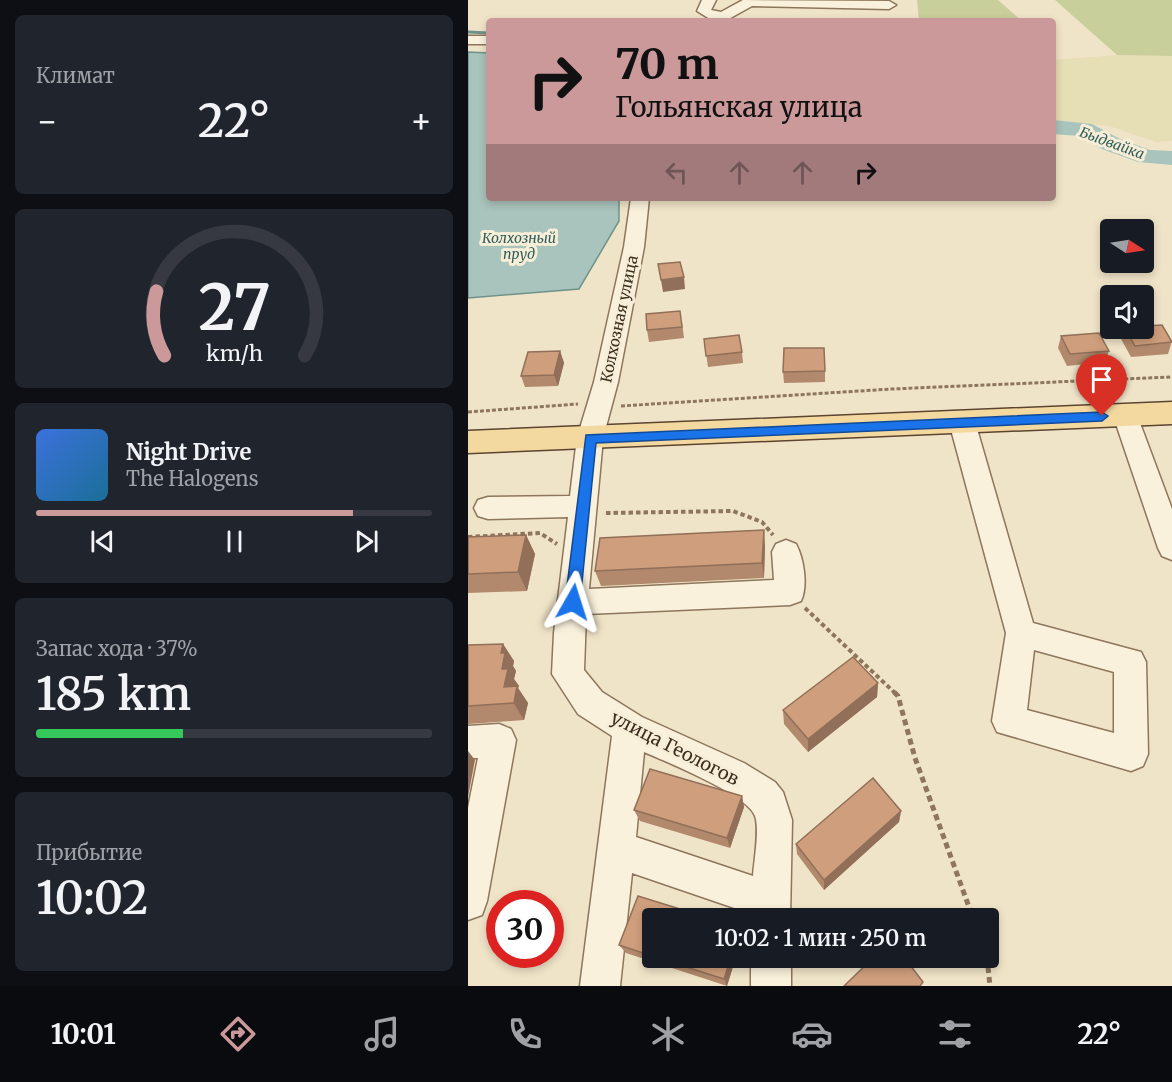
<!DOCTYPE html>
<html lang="ru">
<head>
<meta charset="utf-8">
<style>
  body { margin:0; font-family:Merriweather,serif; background:#20242c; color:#f1f3f6; height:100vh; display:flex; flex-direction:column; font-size:22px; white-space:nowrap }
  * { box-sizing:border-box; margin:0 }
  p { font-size:20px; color:#9ea1a6 }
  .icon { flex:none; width:33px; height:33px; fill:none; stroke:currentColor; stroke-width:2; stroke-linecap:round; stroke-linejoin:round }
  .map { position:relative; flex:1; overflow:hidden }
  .sheet { display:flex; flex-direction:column; gap:15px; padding:15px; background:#0d0f14; width:468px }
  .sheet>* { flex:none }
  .hud { position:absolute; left:18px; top:18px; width:570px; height:183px; border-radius:6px; box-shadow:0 3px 9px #0003; background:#cc999b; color:#111; overflow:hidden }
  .needle { width:39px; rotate:102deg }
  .fabs { position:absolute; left:632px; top:219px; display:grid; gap:12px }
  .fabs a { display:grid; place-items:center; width:54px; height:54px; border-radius:6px; background:#171b24; box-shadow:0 3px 9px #0003; font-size:30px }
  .speed { position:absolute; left:18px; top:890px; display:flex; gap:12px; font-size:30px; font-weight:700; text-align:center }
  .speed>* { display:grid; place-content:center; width:78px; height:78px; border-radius:50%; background:#171b24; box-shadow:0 3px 9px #0003; line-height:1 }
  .speed .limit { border:9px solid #d22; background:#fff; color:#111 }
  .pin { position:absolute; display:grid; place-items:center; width:51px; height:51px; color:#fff; margin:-62px -26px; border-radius:50% 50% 50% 0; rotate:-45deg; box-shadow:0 0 6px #0007 }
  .pin .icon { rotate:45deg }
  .me { position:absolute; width:66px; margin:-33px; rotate:6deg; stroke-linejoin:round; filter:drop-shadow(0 0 4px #0008) }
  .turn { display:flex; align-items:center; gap:21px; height:126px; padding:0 30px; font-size:27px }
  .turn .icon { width:78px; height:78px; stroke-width:2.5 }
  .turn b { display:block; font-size:42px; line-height:51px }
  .lanes { display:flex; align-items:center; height:57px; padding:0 30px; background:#0003; justify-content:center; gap:30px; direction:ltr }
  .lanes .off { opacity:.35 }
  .big { font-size:45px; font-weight:600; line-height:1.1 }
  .sheet .card { flex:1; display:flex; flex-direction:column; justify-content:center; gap:9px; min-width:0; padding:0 21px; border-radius:9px; background:#20242c }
  .sheet .dial { align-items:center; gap:0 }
  .dial svg { height:156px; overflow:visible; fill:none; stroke:#363941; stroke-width:7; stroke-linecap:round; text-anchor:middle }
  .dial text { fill:#f1f3f6; stroke:none }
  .song { display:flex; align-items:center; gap:18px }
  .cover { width:72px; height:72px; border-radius:9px; background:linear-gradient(135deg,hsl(220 70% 55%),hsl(200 70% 35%)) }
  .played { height:6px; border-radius:3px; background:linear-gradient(90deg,#cc999b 80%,#363941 80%) }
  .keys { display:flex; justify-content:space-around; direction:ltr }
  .heat { display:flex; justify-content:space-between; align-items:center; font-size:33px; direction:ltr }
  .charge { height:9px; border-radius:4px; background:linear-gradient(90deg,#34c759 37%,#363941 0) }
  .trip { position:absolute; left:174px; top:908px; width:357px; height:60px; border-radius:6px; background:#171b24; box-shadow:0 3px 9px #0003; font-weight:600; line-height:60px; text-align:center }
  .dock { display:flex; height:96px; justify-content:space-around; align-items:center; background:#090b0e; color:#9ea1a6 }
  .dock .icon { width:42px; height:42px }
  .dock .selected { color:#cc999b }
  .dock b { font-size:27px; color:#f1f3f6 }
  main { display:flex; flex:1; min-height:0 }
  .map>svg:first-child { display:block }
</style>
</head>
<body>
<main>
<section class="sheet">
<div class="card"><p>Климат</p>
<div class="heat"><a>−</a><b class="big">22°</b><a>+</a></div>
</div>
<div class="card dial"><svg viewBox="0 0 100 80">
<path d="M14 69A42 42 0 1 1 86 69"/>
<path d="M14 69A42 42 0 0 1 10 36" stroke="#cc999b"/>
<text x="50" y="56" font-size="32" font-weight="700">27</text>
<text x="50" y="72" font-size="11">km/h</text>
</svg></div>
<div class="card">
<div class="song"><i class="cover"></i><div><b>Night Drive</b><p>The Halogens</p></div></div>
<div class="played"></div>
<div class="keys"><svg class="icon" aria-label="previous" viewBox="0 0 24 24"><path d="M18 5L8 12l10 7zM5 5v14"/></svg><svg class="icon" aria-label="pause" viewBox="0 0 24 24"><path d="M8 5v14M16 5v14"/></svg><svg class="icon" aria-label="next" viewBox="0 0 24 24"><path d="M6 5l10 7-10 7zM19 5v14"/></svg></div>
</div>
<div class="card"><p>Запас хода · 37%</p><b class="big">185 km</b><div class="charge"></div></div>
<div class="card"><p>Прибытие</p><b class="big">10:02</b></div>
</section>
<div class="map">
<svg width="704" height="986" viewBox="0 0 704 986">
  <rect width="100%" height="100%" fill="#f0e4c8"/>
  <path fill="#e6deb5" d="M649 55 704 56V141L688 142 641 126 585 120V60Z"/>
  <path fill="#c9cf9b" d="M449 0H530L554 21H451Z
    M587 0H704V56L649 55Z"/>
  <path fill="#a9c4bc" stroke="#6f938a" stroke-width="1.5" d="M0 52 21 53V198H151V221L111 289 0 298Z"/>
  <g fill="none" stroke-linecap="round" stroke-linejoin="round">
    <path stroke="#6f938a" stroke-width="3" d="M0 32 21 33"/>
    <path fill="#a9c4bc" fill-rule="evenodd" d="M585 120 624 124 652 139 682 150 704 151V165L670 162 634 149 611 136 585 134Z"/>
    <defs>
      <path id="minor" d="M234 0H248L243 10 253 12 275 0 421 1 428 5 421 9 284 6 257 21H241L242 19 229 11Z
        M0 36H21V44H0Z
        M163 198H181L176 247 150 382 135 438 121 589 306 580 304 552 308 544 318 540 328 544C336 559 340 586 333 601L322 605 118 614 116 670 134 692 174 717 276 763 307 782 315 792 324 820 322 918H284V914L164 873 152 986H112L144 736 110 714 84 674 86 633 100 517 20 519 10 516 6 508 10 500 20 497 102 496 109 438 126 382 156 247ZM176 752C199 762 280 795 287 816 292 829 286 861 285 876L168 837Z
        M657 406 666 409 669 415 704 509V560L694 556 690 548 645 415 648 409Z
        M494 413 503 416 507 422 565 623 673 652 678 662 680 754 675 766 663 771 529 732 524 721 538 633 481 422 485 416ZM566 650 646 672V733L559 710Z
        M31 724 43 729 48 740 19 901 14 915 0 920V808L10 758H0V726Z
        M283 957H323V986H283Z"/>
      <path id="major" d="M704 402V424L0 453V431Z"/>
    </defs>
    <use href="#minor" stroke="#8d765c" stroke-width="3"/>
    <use href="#major" stroke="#5b4430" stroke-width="3"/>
    <path stroke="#8d765c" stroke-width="3" stroke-dasharray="4 2" stroke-linecap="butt" d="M153 406 424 389 704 377
      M0 412 110 404"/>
    <path stroke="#8d765c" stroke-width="4" stroke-dasharray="4.5 3" stroke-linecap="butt" d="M138 513 265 511 294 522 305 535
      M0 537 72 533 89 544
      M337 608 427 693"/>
    <path stroke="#8d765c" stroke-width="5" stroke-dasharray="6 4" stroke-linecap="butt" d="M426 692 430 696 447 758 505 918
      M519 957 522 986"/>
    <use href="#minor" fill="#faf1dc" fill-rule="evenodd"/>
    <use href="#major" fill="#f3d9a0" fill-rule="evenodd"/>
  </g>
  <path fill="#b2896c" d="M214 322 216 338 181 342 179 330Z
    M656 328H675L704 341 700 354 663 357 653 339Z
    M593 336 641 351 637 362 599 366 590 348Z
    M236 339 274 352 275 363 240 367Z
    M92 351 96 363 90 386 57 387 53 376Z
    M357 371V382L316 383 315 372Z
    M58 535 67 554 59 591 0 593V537Z
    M297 545 296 578 133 586 127 571Z
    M35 644 46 661 45 666 48 671 46 679 51 686 50 688 60 703 56 720 0 724V645Z
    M410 683 409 697 340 752 316 724 315 710Z
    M274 796 276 807 262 848 172 821 166 810Z
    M433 811 431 822 356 890 329 854 328 844Z
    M184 918V957H268L259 986 158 953 151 945Z"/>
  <path fill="#916f58" d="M216 277 217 289 195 292 193 280Z
    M92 351 96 363 90 386 86 375Z
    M296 530 297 545 296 578 294 563Z
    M58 535 67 554 59 591 50 572Z
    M35 644 46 661 45 666 48 671 46 679 51 686 50 688 60 703 56 720 36 687 33 653Z
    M410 683 409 697 340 752V739Z
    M0 751 7 760 0 797Z
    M274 796 276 807 262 848 259 838Z
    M433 811 431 822 356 890V880Z
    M263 957H268L259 986 256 979Z"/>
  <path fill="#cf9f7d" stroke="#916f58" stroke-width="1.5" d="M212 262 216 277 193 280 190 264Z
    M212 311 214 327 179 330 178 314Z
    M694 325 704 342 667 346 657 328H675V326Z
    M631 333 641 351 602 354 593 336Z
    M271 335 274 352 238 356 236 339Z
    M316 348H356L357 371 315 372Z
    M92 351 86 375 53 376 60 352Z
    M296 530 294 563 127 571 132 538Z
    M58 535 50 572 0 574V537Z
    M35 644 33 653H37L34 669H40L36 687 49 686 46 703 0 706V645Z
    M385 657 410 683 340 739 315 710Z
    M182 769 274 796 259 838 166 810Z
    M405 778 433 811 356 880 328 844Z
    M170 896 241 918H184V956L151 945Z
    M187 957H263L256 979Z
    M406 957H436L455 982 452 986H376Z"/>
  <path fill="#1a73e8" stroke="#114b97" stroke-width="1.5" d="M634 412 640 416 634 421 128 443 112 602 110 607 105 609 99 607 97 602 118 435Z"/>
  <g text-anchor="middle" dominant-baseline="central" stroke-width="6" stroke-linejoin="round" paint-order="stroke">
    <g font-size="14" font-style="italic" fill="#2f5d5a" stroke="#f7eed8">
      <text transform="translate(644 143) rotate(20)">Быдвайка</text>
      <text x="51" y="238">Колхозный<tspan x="51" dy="16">пруд</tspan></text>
    </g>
    <g font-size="15" fill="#3d2e20" stroke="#f7eed8">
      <text transform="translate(151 319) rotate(-78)">Колхозная улица</text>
    </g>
    <g font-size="18" fill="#3d2e20" stroke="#f7eed8">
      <text transform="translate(207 748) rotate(27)">улица Геологов</text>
    </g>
  </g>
</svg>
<div class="fabs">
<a><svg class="needle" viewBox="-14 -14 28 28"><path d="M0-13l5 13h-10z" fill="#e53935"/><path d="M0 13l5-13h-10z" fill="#9ea1a6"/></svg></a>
<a><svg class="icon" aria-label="sound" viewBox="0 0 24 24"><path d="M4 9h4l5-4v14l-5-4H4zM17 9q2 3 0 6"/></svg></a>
</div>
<div class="speed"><div class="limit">30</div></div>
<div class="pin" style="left:634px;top:416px;background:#d93025"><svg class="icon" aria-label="arrive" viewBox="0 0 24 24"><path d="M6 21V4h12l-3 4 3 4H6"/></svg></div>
<svg class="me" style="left:105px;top:602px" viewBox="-20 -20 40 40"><path d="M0-17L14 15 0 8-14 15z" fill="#1a73e8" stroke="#fff" stroke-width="4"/></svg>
<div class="trip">10:02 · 1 мин · 250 m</div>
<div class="hud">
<div class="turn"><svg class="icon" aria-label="right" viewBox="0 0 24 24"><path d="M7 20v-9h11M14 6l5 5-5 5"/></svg><div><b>70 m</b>Гольянская улица</div></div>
<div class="lanes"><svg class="icon off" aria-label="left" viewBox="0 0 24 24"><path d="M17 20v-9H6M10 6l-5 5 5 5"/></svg><svg class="icon off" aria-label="ahead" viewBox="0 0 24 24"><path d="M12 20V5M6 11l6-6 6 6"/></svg><svg class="icon off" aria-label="ahead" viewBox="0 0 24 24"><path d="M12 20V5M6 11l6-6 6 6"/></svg><svg class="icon" aria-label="right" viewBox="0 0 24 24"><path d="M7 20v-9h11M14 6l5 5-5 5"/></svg></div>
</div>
</div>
</main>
<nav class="dock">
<b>10:01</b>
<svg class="icon selected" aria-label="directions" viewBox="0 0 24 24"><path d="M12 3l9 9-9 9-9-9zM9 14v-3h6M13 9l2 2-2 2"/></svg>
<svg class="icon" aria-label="music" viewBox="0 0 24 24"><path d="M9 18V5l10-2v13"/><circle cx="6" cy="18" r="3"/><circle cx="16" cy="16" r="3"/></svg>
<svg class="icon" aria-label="phone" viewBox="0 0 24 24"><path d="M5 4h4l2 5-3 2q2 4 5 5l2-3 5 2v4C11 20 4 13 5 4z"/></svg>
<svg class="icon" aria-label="climate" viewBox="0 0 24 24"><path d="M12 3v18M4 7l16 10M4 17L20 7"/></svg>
<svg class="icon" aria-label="car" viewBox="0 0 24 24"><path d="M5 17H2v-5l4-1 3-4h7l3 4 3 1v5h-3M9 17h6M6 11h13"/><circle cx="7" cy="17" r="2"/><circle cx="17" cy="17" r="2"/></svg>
<svg class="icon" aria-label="filters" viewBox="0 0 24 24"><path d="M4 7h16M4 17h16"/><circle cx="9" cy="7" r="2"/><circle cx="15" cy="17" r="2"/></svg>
<b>22°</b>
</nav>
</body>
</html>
